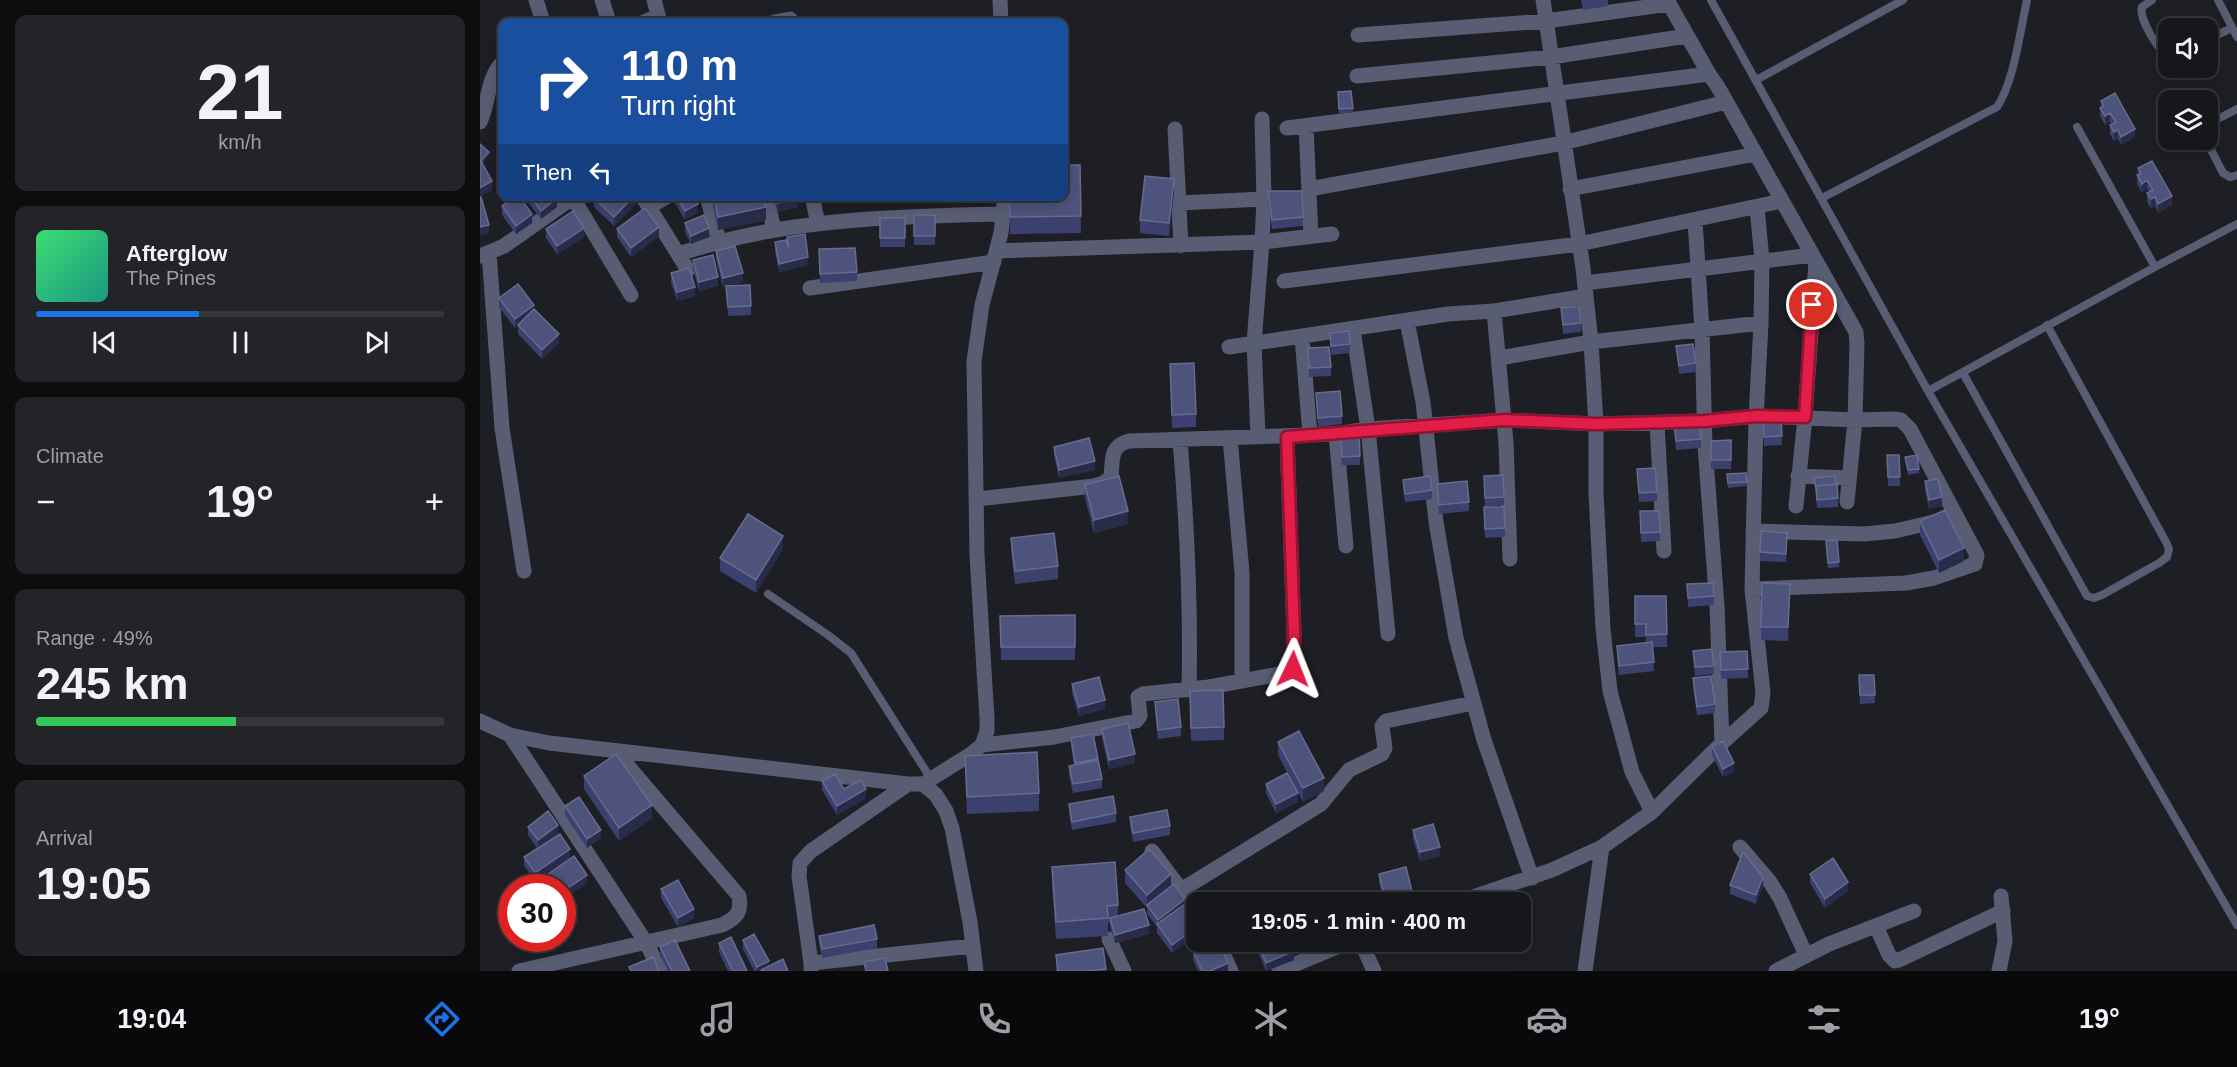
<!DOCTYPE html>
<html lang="en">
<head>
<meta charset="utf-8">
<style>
  body { margin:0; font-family:Helvetica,sans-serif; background:#232428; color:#f1f3f6; height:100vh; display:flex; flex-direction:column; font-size:22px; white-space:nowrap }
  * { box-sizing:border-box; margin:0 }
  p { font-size:20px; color:#9e9fa3 }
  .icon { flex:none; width:33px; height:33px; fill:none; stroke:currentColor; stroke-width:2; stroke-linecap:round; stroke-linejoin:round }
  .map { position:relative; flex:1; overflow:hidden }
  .panel { display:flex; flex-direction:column; gap:15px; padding:15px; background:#0c0d0f; width:480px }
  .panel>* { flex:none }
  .guide { position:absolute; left:18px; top:18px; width:570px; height:183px; border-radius:12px; box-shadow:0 3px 15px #0003,0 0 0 2px #35363a; background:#1a4fa0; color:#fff; overflow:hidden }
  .tools { position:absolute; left:1678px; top:18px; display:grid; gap:12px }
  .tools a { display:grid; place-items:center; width:60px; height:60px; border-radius:12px; background:#16171b; box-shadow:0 3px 15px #0003,0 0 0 2px #35363a; font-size:30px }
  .speed { position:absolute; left:18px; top:874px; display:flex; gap:12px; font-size:30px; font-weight:700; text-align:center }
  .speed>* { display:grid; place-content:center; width:78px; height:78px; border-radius:50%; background:#16171b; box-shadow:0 3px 15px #0003,0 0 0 2px #35363a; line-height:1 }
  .speed .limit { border:9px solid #d22; background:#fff; color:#111 }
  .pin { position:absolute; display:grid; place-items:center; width:51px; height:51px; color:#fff; margin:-26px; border:3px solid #fff; border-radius:50%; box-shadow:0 2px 6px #0007 }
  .me { position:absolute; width:66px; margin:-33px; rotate:2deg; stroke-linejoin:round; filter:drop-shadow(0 0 4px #0008) }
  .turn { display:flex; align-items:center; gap:21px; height:126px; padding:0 24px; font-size:27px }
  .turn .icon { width:78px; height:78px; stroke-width:2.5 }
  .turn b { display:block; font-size:42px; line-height:51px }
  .then { display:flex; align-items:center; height:57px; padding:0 24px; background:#0003; gap:12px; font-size:22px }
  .big { font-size:45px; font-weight:700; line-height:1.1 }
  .panel .widget { flex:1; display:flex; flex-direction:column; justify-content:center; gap:9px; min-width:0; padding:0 21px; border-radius:12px; background:#232428 }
  .panel .dial { align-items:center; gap:0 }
  .dial b { font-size:78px; line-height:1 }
  .song { display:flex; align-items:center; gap:18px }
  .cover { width:72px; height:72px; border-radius:9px; background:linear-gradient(135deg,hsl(140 70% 55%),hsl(170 70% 35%)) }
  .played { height:6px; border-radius:3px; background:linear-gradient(90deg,#1a73e8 40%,#35363a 40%) }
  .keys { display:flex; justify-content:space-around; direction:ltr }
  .heat { display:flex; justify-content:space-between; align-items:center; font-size:33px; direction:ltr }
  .charge { height:9px; border-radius:4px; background:linear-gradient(90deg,#34c759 49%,#35363a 0) }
  .trip { position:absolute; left:706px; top:892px; width:345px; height:60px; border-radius:12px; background:#16171b; box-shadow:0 3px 15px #0003,0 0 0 2px #35363a; font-weight:700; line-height:60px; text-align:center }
  .tab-bar { display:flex; height:96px; justify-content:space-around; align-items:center; background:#09090b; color:#9e9fa3 }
  .tab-bar .icon { width:42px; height:42px }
  .tab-bar .current { color:#1a73e8 }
  .tab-bar b { font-size:27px; color:#f1f3f6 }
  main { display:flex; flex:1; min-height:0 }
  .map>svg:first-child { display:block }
</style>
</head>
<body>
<main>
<section class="panel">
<div class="widget dial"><b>21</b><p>km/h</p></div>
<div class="widget">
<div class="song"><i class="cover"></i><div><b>Afterglow</b><p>The Pines</p></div></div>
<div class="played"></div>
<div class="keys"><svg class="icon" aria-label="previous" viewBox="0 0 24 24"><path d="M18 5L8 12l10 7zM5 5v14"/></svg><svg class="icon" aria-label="pause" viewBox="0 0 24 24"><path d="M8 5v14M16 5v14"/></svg><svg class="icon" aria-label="next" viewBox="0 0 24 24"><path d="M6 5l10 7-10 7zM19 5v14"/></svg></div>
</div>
<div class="widget"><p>Climate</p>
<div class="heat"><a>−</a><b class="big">19°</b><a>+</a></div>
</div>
<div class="widget"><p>Range · 49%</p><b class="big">245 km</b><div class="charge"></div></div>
<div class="widget"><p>Arrival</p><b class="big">19:05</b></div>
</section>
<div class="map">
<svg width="1757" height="971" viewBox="0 0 1757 971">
  <rect width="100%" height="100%" fill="#1e1f24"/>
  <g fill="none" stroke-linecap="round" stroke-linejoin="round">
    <path stroke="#585d74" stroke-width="8" d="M1231 0 1448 391 1757 925
      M1672 0 1662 7C1658 17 1679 53 1689 56
      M1738 0 1757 37
      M1728 39 1752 28
      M1276 80 1423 0
      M1728 124 1757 109
      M1597 127 1675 267
      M1726 140 1743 173 1750 177 1757 175
      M1342 198 1517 107C1534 82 1540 31 1547 0
      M1483 373 1607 596 1614 598 1622 595 1679 563 1687 557 1689 549 1686 542 1567 325
      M1448 391 1675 267 1757 224
      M288 594 348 635 371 653 451 779"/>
    <path stroke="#585d74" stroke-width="15" d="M56 0 63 22
      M122 0 129 22
      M174 0 180 22
      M520 0 521 22
      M1063 0 1103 268 1111 342 1116 424V493L1123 629 1130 691 1152 772 1172 812
      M1187 0 1229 74
      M164 22 178 16
      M294 22 310 19
      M878 35 1066 21 1189 4
      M877 76 1071 57 1207 36
      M0 122C9 103 7 78 22 63
      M826 126 831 236
      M807 128 1229 74 1238 87 1376 332 1377 344 1375 420 1367 502
      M695 129 701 246
      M829 189 1083 143 1246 102
      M1090 189 1276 154
      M162 196 208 270
      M286 196 294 229
      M332 196 338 224
      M93 198 151 295
      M699 203 784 199
      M169 207 188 196
      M1215 220 1222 330 1225 446 1237 606 1242 743
      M239 242C331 218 428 216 524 214
      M517 251 782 242 852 234
      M9 253 22 428 44 571
      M198 254 239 242 227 196
      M0 256 24 246 95 196
      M804 281 1099 244 1302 201
      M1105 283 1332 255
      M330 288 514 262
      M1014 311 1026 443 1030 559
      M927 321 943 402 956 522 976 638 1004 740 1052 878
      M873 329 888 429 908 634
      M822 337 830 435
      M749 347 968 314 1014 311 1106 296
      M1019 358 1111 342 1281 323
      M1177 423 1184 551
      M856 434 866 546
      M778 437 774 343 782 242 784 199 782 119
      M750 438 762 573V679
      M700 440C707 524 711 606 709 690
      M1318 476 1369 478
      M497 499 614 486 624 483 631 477C633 461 629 446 649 441L856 434 888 429 1025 420 1116 424 1224 421 1277 416 1375 420 1413 419 1421 420 1430 429 1497 555 1495 564 1454 578 1426 583 1272 589
      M1316 506 1325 417 1336 261
      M1273 531 1384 534 1415 531 1458 521
      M0 721 30 735 69 743 428 784H443L491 754 502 745 507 731V719L497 555 494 361 502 305 521 233 525 196
      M30 735 167 944 180 971
      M502 745 574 737 656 721 660 716 658 697 663 694 729 687 811 672 813 666 814 633 807 437
      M443 784 456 795 466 811 472 828 490 922 496 971
      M1260 847 1290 882 1300 898 1326 955
      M672 851 717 911
      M701 890 841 804 869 770 902 754 905 748 902 726 906 721 993 703
      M975 903 1072 870 1122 847 1172 812 1242 743 1281 708 1283 693 1272 589 1276 419 1281 323 1282 260 1277 207
      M1396 926 1409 955 1415 961 1419 960 1523 911
      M629 939 644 971
      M738 942 751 971
      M881 942 894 971
      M331 963 319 876 320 863 331 851 428 784
      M39 971 242 925C256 918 262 913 259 896L136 752
      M331 971V963L492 946
      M799 971 869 942
      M1105 971 1122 847
      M1296 971 1349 944 1434 911
      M1519 971 1525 941 1521 896"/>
  </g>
  <path fill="#3b406e" d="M1101 0H1128V6L1103 10Z
    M858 92 873 108V112L859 114Z
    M1621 101 1655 137 1641 145 1638 139 1634 141 1630 134V125L1632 124 1630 122 1625 125 1620 116Z
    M22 148V168L17 161V152Z
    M600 165 601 233 530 234 529 196Z
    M1658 168 1692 205 1678 213 1675 206 1671 208 1667 202V193L1669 192 1667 189 1662 192 1657 184Z
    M788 191 823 217V226L792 229 788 200Z
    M694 192 689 236 660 233V220Z
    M43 196H77V207L61 219Z
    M156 196V204L134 226 114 207V198Z
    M194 196H214L218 212 205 220 194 201Z
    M233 196H284L286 220 238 230 233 206Z
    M294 196H318V207L298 212Z
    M22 206 52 223 36 234 22 215Z
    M434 215H455V245H434Z
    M400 218H425V247H400Z
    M205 223 229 237 211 244 205 232Z
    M66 229 104 237 77 254 66 238Z
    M137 229 179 236 151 257 137 237Z
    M307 237 328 265 299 272 295 251V242L307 243Z
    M339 249 377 272V281L340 283Z
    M236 251 263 282 246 286 271 306V315L248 316 246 286 243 287 236 260Z
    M213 260 238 286 219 291 213 269Z
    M191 273 215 296 197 301 191 282Z
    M19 298 54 309 79 343 62 359 38 334V326L35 328 19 307Z
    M1081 308 1101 323V332L1083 334Z
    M850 333 870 344V353L851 355Z
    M1196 346 1216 363V372L1199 374Z
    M828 348 851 367V376L829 377Z
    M690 364 716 414V427L692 428Z
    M836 393 862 416V424L838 427Z
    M1301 417 1302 445 1284 446 1283 418Z
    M1194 424 1221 439V448L1196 450Z
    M860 440 880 456V465H862Z
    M1251 440V469H1231V441Z
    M574 447 615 470 579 478 574 455Z
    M1407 455H1419L1420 486H1408Z
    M1425 457 1439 469V473L1428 475Z
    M1157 469 1177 492V501L1159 502Z
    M1266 473 1267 486 1248 488 1247 474Z
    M1004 476 1024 497V505L1005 507Z
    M1334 478 1356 484 1358 498V507L1337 508Z
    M923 480 952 490V499L925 502 923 488Z
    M1445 481 1462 506 1449 509 1445 490Z
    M957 484 989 502V511L959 514Z
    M605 485 648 524 614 533 605 498Z
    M1160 511H1179L1180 541 1161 542Z
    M1004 516 1025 528V537L1005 538Z
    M1440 521 1484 561 1459 573 1440 535Z
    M1281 531 1307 533 1306 562 1280 561Z
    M531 538 578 566V579L535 584 531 551Z
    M1357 540 1359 567 1348 568 1346 541Z
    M303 549 276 593 240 571V558Z
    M1282 583 1310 584 1308 641 1281 640Z
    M1207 584 1234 596V605L1208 607Z
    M1155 596H1186L1187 647H1173L1174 671 1139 675 1137 655V646L1166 643V637H1155Z
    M595 615V660H521L520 616Z
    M1213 651 1234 666V674L1215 676Z
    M1267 651 1268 678 1241 679 1240 652Z
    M1379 675H1394L1395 703 1380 704Z
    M1213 678 1235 704V713L1217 715 1213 687Z
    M592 684 625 709 599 716 592 693Z
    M675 702 701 727V736L678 739 675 711Z
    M710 704 744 727V740L711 741Z
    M622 729 655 763 629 769 622 738Z
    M591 738 618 759 622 779V788L593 793 589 775V766L594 765 591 746Z
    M798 742 844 791 823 802 798 755Z
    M1232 746 1254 772 1243 777 1232 755Z
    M485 756 559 793V811L487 814Z
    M104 776 172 818 139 841 104 789Z
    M342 781 364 789 386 798 357 815 342 790Z
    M786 784 818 802 796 813 786 793Z
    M589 804 636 813V822L592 830 589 813Z
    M85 806 121 838 107 848 85 815Z
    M650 817 690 826V835L653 842 650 825Z
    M48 827 78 834 63 845 90 858 55 881 44 866V857L57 848 48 835Z
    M933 830 960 856 940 861 933 839Z
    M572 867 638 905V916L669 934 635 943 630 927V923H628V936L576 939 572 884Z
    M645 870 691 887 694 884 692 953 677 933V927L667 914V908L645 883Z
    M899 874 933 903H904L899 882Z
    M1330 874 1368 891 1345 908 1330 883Z
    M64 877 107 883 82 888H65L64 886Z
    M1250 885 1283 886 1276 904 1250 894Z
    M181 889 214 918 198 927 181 898Z
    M339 936 397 939V948L342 958 339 944Z
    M263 940 289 966 308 971H274L263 949Z
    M769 942H811L814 960 786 971 776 947 772 949Z
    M239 943 267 971H248L239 952Z
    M180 947 210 971H188L180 956Z
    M713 951 748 971H718L713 960Z
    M576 955 626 969V971H576Z"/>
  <path fill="#282b4a" d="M1630 113V122L1625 125V116Z
    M1655 129V137L1641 145V137Z
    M1638 130V139L1634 141V132Z
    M9 152V156L0 167V163Z
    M694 179V192L689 236V223Z
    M1667 180V189L1662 192V184Z
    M12 181V190L0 197V188Z
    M154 196H156V204L134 226V217Z
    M1692 196V205L1678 213V204Z
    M1675 197V206L1671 208V199Z
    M77 198V207L61 219V211Z
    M318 198V207L298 212V203Z
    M218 204V212L205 220V211Z
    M286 207V220L238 230V217Z
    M52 214V223L36 234V226Z
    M9 225V234L0 236V227Z
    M179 227V236L151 257V248Z
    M104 228V237L77 254V246Z
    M229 228V237L211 244V236Z
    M328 257V265L299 272V264Z
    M263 273V282L243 287V278Z
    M238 277V286L219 291V282Z
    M215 287V296L197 301V292Z
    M54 305V313L35 328V319Z
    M79 334V343L62 359V350Z
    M615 461V470L579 478V470Z
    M1462 497V506L1449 509V500Z
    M648 511V524L614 533V520Z
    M303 536V549L276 593V580Z
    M1484 548V561L1459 573V560Z
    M625 700V709L599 716V707Z
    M655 754V763L629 769V760Z
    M1254 763V772L1243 777V769Z
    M844 778V791L823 802V788Z
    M386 789V798L357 815V806Z
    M818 793V802L796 813V804Z
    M172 805V818L139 841V828Z
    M78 825V834L58 849V840Z
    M121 830V838L107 848V839Z
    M960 847V856L940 861V852Z
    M90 849V858L55 881V873Z
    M691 874V888L667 905V908V895Z
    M107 875V883L82 901V892Z
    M1283 877V886L1276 904V895Z
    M1368 882V891L1345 908V899Z
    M933 896V903H906V902Z
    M705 899V908L678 926V920Z
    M214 909V918L198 927V918Z
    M669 925V934L635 943V935Z
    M717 927V935L692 953V945Z
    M772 942H776V947L772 949Z
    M814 951V960L786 971V963Z
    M289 961V970L277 971V967Z
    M748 963V971H730Z"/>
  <path fill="#4e537c" stroke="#676b8e" stroke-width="1.5" d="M871 91 873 108 859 109 858 92Z
    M1635 93 1655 129 1641 137 1638 130 1634 132 1630 125 1636 122 1630 113 1625 116 1620 108 1624 106 1621 101Z
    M0 144 9 152 0 162Z
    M22 148V160L17 152Z
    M1 161 12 181 0 188V162Z
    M1672 161 1692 196 1678 204 1675 197 1671 199 1667 193 1673 190 1667 180 1662 184 1657 175 1661 174 1658 168Z
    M584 165H600L601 216 530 217 529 196H584Z
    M665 176 694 179 689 223 660 220Z
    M788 191H822L823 217 792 220Z
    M35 196H39L52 214 36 226 22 206Z
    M50 196H76L77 198 61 211Z
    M116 196H154L134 217 114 198Z
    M196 196H214L218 204 205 211Z
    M234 196H284L286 207 238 217Z
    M296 196H318V198L298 203Z
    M1 197 9 225 0 227V198Z
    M165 208 179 227 151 248 137 229Z
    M93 211 104 228 77 246 66 229Z
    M224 215 229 228 211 236 205 223Z
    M434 215H455V236H434Z
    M400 218H425V238H400Z
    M325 234 328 257 299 264 295 242 306 240 309 249 307 237Z
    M255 246 263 273 243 278 236 251Z
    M375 248 377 272 340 274 339 249Z
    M233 255 238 277 219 282 213 260Z
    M209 268 215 287 197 292 191 273Z
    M38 284 54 305 35 319 19 298Z
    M270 285 271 306 248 307 246 286Z
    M1099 306 1101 323 1083 325 1081 308Z
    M54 309 79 334 62 350 38 325Z
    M869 331 870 344 851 346 850 333Z
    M1213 344 1216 363 1199 366 1196 346Z
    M849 347 851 367 829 368 828 348Z
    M714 363 716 414 692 415 690 364Z
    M860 391 862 416 838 418 836 393Z
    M1301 417 1302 436 1284 437 1283 418Z
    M1219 421 1221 439 1196 441 1194 424Z
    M879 431 880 456 862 457 860 432Z
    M609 438 615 461 579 470 574 447Z
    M1251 440V460H1231V441Z
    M1407 455H1419L1420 477H1408Z
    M1437 455 1439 469 1428 470 1425 457Z
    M1175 468 1177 492 1159 493 1157 469Z
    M1266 473 1267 482 1248 483 1247 474Z
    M1023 475 1024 497 1005 498 1004 476Z
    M639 476 648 511 614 520 605 485Z
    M950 476 952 490 925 494 923 480Z
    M1355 476 1356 484 1336 486V489L1334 478Z
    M1458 479 1462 497 1449 500 1445 481Z
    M987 481 989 502 959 505 957 484Z
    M1357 484 1358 498 1337 500 1336 486Z
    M1004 507H1024L1025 528 1005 529Z
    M1465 510 1484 548 1459 560 1440 521Z
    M1160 511H1179L1180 532 1161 533Z
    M268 514 303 536 276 580 240 558Z
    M1281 531 1307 533 1306 554 1280 552Z
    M574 533 578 566 535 571 531 538Z
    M1357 540 1359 562 1348 563 1346 541Z
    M1233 583 1234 596 1208 598 1207 584Z
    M1282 583 1310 584 1308 627H1281Z
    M1155 596H1186L1187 634 1166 635V624H1155Z
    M595 615V647H521L520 616Z
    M1172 642 1174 662 1139 666 1137 646Z
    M1232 649 1234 666 1215 667 1213 651Z
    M1267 651 1268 669 1241 670 1240 652Z
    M1379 675H1394L1395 695H1380Z
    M1231 676 1235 704 1217 707 1213 678Z
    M619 677 625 700 599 707 592 684Z
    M743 690 744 727 711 728 710 691Z
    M698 699 701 727 678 730 675 702Z
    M648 723 655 754 629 760 622 729Z
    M819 731 844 778 823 788 798 742Z
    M613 734 618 759 595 763 591 738Z
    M1243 741 1254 763 1243 769 1232 746Z
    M557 752 559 793 487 797 485 756Z
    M136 754 172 805 139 828 104 776Z
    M618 760 622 779 593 784 589 766Z
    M807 773 818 793 796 804 786 784Z
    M355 774 364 789 381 780 386 789 357 806 342 781Z
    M633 796 636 813 592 822 589 804Z
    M99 797 121 830 107 839 85 806Z
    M687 810 690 826 653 833 650 817Z
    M68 811 78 825 58 840 48 827Z
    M953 824 960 847 940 852 933 830Z
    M80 834 90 849 55 873 44 857Z
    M669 849 691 874 667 895 645 870Z
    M1263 852 1283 877 1276 895 1250 885Z
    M94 856 107 875 82 892V888H72L64 877Z
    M1353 858 1368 882 1345 899 1330 874Z
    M635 862 638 905 627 906 628 918 576 922 572 867Z
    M926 867 933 896 906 902 899 874Z
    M198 880 214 909 198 918 181 889Z
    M694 884 705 899 678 920 667 905Z
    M708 902 717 915V927L692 945 677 924Z
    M664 909 669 925 635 935 630 918Z
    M394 925 397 939 342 949 339 936Z
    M274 934 289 961 277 967 263 940Z
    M251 937 267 971H253L239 943Z
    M195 940 210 971H192L180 947Z
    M734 942H739L748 963 730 971H722L713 951Z
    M777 942H811L814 951 786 963Z
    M623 948 626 969 608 971H578L576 955Z
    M173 957 179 971H151L149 967Z
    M405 958 408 971H386L384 962Z
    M303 959 308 971H282L281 970Z"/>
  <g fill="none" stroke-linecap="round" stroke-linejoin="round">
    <defs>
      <path id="route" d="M813 669 814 633 807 437 1025 420 1116 424 1224 421 1277 416 1325 417 1332 305"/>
    </defs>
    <use href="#route" stroke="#92132f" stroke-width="15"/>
    <use href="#route" stroke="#e11d48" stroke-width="10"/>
  </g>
</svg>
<div class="tools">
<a><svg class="icon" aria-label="sound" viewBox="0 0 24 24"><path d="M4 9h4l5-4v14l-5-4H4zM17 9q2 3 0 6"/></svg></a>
<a><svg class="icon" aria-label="layers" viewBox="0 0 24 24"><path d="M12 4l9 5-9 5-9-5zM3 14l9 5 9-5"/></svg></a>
</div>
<div class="speed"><div class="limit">30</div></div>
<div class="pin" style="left:1332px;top:305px;background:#d93025"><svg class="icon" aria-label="arrive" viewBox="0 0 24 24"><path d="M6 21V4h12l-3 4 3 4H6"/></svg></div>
<svg class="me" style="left:813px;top:669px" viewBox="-20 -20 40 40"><path d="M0-17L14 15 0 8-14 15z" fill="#e11d48" stroke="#fff" stroke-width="4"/></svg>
<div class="trip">19:05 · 1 min · 400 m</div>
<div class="guide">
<div class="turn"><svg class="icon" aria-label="right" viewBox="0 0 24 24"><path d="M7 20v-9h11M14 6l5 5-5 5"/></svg><div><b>110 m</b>Turn right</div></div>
<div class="then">Then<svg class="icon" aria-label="left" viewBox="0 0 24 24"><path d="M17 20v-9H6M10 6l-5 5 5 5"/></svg></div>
</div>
</div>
</main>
<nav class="tab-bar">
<b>19:04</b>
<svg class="icon current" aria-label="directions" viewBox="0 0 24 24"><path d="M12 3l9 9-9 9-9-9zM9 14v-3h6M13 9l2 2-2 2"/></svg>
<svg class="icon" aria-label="music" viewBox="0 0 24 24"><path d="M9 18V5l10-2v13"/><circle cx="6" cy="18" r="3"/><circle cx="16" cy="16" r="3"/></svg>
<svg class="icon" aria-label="phone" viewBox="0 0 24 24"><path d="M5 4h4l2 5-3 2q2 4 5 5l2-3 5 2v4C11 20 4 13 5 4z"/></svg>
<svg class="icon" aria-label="climate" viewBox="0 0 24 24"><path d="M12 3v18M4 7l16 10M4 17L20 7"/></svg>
<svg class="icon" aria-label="car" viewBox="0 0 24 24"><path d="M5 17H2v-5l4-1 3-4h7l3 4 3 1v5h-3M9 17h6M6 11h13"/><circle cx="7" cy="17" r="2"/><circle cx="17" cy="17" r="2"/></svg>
<svg class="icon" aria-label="filters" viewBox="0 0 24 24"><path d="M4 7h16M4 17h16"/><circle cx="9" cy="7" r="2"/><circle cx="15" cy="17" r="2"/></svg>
<b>19°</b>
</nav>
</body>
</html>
